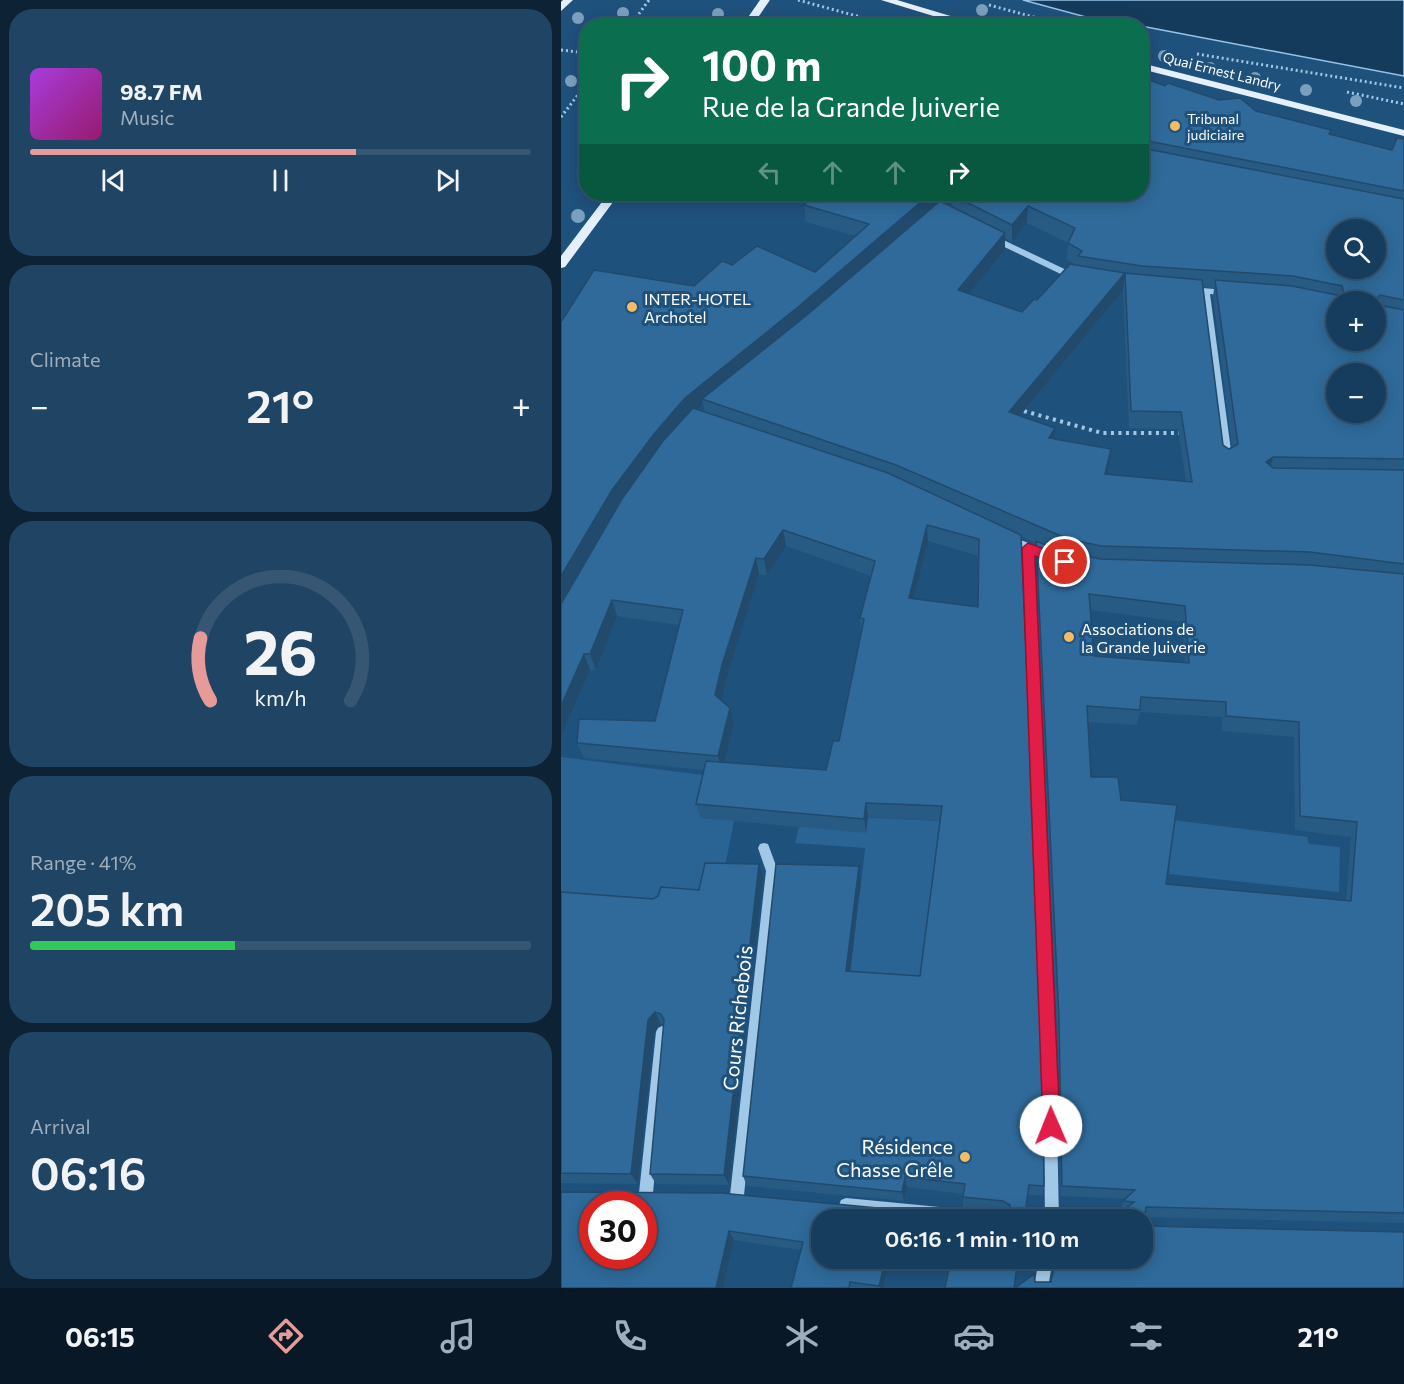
<!DOCTYPE html>
<html lang="en">
<head>
<meta charset="utf-8">
<style>
  body { margin:0; font-family:Commissioner,sans-serif; background:#204464; color:#f1f3f6; height:100vh; display:flex; flex-direction:column; font-size:22px; white-space:nowrap }
  * { box-sizing:border-box; margin:0 }
  p { font-size:20px; color:#9eaebc }
  .icon { flex:none; width:33px; height:33px; fill:none; stroke:currentColor; stroke-width:2; stroke-linecap:round; stroke-linejoin:round }
  .map { position:relative; flex:1; overflow:hidden }
  .drawer { display:flex; flex-direction:column; gap:9px; padding:9px; background:#0d2234; width:561px }
  .drawer>* { flex:none }
  .banner { position:absolute; left:18px; top:18px; width:570px; height:183px; border-radius:24px; box-shadow:0 3px 15px #0003,0 0 0 2px #365673; background:#0b6e4f; color:#fff; overflow:hidden }
  .buttons { position:absolute; left:765px; top:219px; display:grid; gap:12px }
  .buttons a { display:grid; place-items:center; width:60px; height:60px; border-radius:50%; background:#173d5e; box-shadow:0 3px 15px #0003,0 0 0 2px #365673; font-size:30px }
  .speed { position:absolute; left:18px; top:1191px; display:flex; gap:12px; font-size:30px; font-weight:700; text-align:center }
  .speed>* { display:grid; place-content:center; width:78px; height:78px; border-radius:50%; background:#173d5e; box-shadow:0 3px 15px #0003,0 0 0 2px #365673; line-height:1 }
  .speed .limit { border:9px solid #d22; background:#fff; color:#111 }
  .pin { position:absolute; display:grid; place-items:center; width:51px; height:51px; color:#fff; margin:-26px; border:3px solid #fff; border-radius:50%; box-shadow:0 2px 6px #0007 }
  .me { position:absolute; width:66px; margin:-33px; rotate:359deg; stroke-linejoin:round; filter:drop-shadow(0 0 4px #0008) }
  .turn { display:flex; align-items:center; gap:21px; height:126px; padding:0 24px; font-size:27px }
  .turn .icon { width:78px; height:78px; stroke-width:2.5 }
  .turn b { display:block; font-size:42px; line-height:51px }
  .lanes { display:flex; align-items:center; height:57px; padding:0 24px; background:#0003; justify-content:center; gap:30px; direction:ltr }
  .lanes .off { opacity:.35 }
  .big { font-size:45px; font-weight:600; line-height:1.1 }
  .drawer .tile { flex:1; display:flex; flex-direction:column; justify-content:center; gap:9px; min-width:0; padding:0 21px; border-radius:24px; background:#204464 }
  .drawer .dial { align-items:center; gap:0 }
  .dial svg { height:156px; overflow:visible; fill:none; stroke:#365673; stroke-width:7; stroke-linecap:round; text-anchor:middle }
  .dial text { fill:#f1f3f6; stroke:none }
  .song { display:flex; align-items:center; gap:18px }
  .cover { width:72px; height:72px; border-radius:9px; background:linear-gradient(135deg,hsl(280 70% 55%),hsl(320 70% 35%)) }
  .played { height:6px; border-radius:3px; background:linear-gradient(90deg,#e69b98 65%,#365673 65%) }
  .keys { display:flex; justify-content:space-around; direction:ltr }
  .heat { display:flex; justify-content:space-between; align-items:center; font-size:33px; direction:ltr }
  .charge { height:9px; border-radius:4px; background:linear-gradient(90deg,#34c759 41%,#365673 0) }
  .trip { position:absolute; left:250px; top:1209px; width:342px; height:60px; border-radius:24px; background:#173d5e; box-shadow:0 3px 15px #0003,0 0 0 2px #365673; font-weight:600; line-height:60px; text-align:center }
  .tab-bar { display:flex; height:96px; justify-content:space-around; align-items:center; background:#091826; color:#9eaebc }
  .tab-bar .icon { width:42px; height:42px }
  .tab-bar .current { color:#e69b98 }
  .tab-bar b { font-size:27px; color:#f1f3f6 }
  main { display:flex; flex:1; min-height:0 }
  .map>svg:first-child { display:block }
</style>
</head>
<body>
<main>
<section class="drawer">
<div class="tile">
<div class="song"><i class="cover"></i><div><b>98.7 FM</b><p>Music</p></div></div>
<div class="played"></div>
<div class="keys"><svg class="icon" aria-label="previous" viewBox="0 0 24 24"><path d="M18 5L8 12l10 7zM5 5v14"/></svg><svg class="icon" aria-label="pause" viewBox="0 0 24 24"><path d="M8 5v14M16 5v14"/></svg><svg class="icon" aria-label="next" viewBox="0 0 24 24"><path d="M6 5l10 7-10 7zM19 5v14"/></svg></div>
</div>
<div class="tile"><p>Climate</p>
<div class="heat"><a>−</a><b class="big">21°</b><a>+</a></div>
</div>
<div class="tile dial"><svg viewBox="0 0 100 80">
<path d="M14 69A42 42 0 1 1 86 69"/>
<path d="M14 69A42 42 0 0 1 9 37" stroke="#e69b98"/>
<text x="50" y="56" font-size="32" font-weight="700">26</text>
<text x="50" y="72" font-size="11">km/h</text>
</svg></div>
<div class="tile"><p>Range · 41%</p><b class="big">205 km</b><div class="charge"></div></div>
<div class="tile"><p>Arrival</p><b class="big">06:16</b></div>
</section>
<div class="map">
<svg width="843" height="1288" viewBox="0 0 843 1288">
  <rect width="100%" height="100%" fill="#1f517d"/>
  <path fill="#296495" d="M0 757 150 776 173 821 162 877 134 903 0 906Z
    M271 816 447 824 360 989 261 982 299 893 304 848 234 843 239 823Z
    M612 820 746 837 748 844 779 847 778 892 608 874Z"/>
  <path fill="#153b5c" stroke="#96c4e8" stroke-width="1.5" d="M462 0H843V76L580 26 536 20Z"/>
  <g fill="none" stroke-linecap="round" stroke-linejoin="round">
    <path stroke="#a2c8e7" stroke-width="3" stroke-dasharray="2 3" stroke-linecap="butt" d="M237 0 314 21
      M428 5 506 26
      M69 26 88 0
      M0 50 26 53
      M636 54 843 88
      M786 92 843 104
      M0 117 26 83"/>
    <path stroke="#a2c8e7" stroke-width="4" stroke-dasharray="3 4.5" stroke-linecap="butt" d="M463 411 541 433H621"/>
    <path fill="#a2c8e7" fill-rule="evenodd" d="M432 235 516 275 517 277 516 279H510L429 240 428 238Z
      M629 287 665 290 669 293 665 296 649 294 671 458 666 461 661 458 640 294 626 292 625 290Z
      M449 536 491 552 492 555 487 559 472 553 494 1031 498 1220H484L482 1031 462 549 445 543 444 540Z
      M203 843 207 844 217 871 183 1195 181 1200 176 1202 171 1200 169 1195 205 871 197 848 199 844Z
      M101 1026 105 1028 107 1032 92 1193 90 1198 85 1200 80 1198 78 1193 95 1032 97 1028Z
      M285 1198 441 1213 446 1215 448 1220H364L285 1212 280 1210 278 1205 280 1200Z
      M478 1258H492L487 1288H473Z"/>
    <path fill="#e4f0fd" fill-rule="evenodd" d="M2 0H12L0 11V2Z
      M199 0H209L191 26H181Z
      M320 0H336L423 26H405Z
      M580 63 843 130V136L580 69Z
      M47 194H58L4 267 0 268V256Z"/>
  </g>
  <g fill="#7ba0bf">
    <circle cx="421" cy="10" r="6"/>
    <circle cx="62" cy="13" r="6"/>
    <circle cx="157" cy="14" r="6"/>
    <circle cx="17" cy="18" r="6"/>
    <circle cx="603" cy="56" r="6"/>
    <circle cx="649" cy="68" r="6"/>
    <circle cx="694" cy="78" r="6"/>
    <circle cx="10" cy="81" r="6"/>
    <circle cx="745" cy="90" r="6"/>
    <circle cx="795" cy="101" r="6"/>
    <circle cx="17" cy="216" r="7"/>
  </g>
  <path fill="#285b84" fill-rule="evenodd" d="M580 77 604 86 695 111 770 130 769 135 831 150 843 139V1223L584 1217 583 1224 585 1226 843 1288 474 1282H490L561 1210H559L562 1201 564 1199 500 1196 496 1031 474 557 475 543 460 536 483 1186 481 1195H467L463 1220 441 1211 402 1207V1194L346 1187 343 1201 186 1186 182 1176 300 880 289 971 359 976 379 821 307 817 305 833 139 818 135 804 143 770 23 758 16 743 94 721 118 625 56 616 35 670H29L0 736 56 507 0 603V322L133 286 171 265 254 272 294 236 245 222 243 205 256 194H580ZM391 201V207L385 204 390 202ZM466 223 507 243 506 260 515 265 476 300 461 312 408 294 444 250V238L451 242ZM563 280 562 290 568 428 617 429 625 481 546 475 548 466 550 449 493 439 459 416 562 290ZM642 287 653 288 652 297 671 447 668 449 662 445ZM142 404 144 412 135 409ZM367 541 418 556 417 607 353 599ZM225 546 310 576 299 618 300 633 278 741 265 770 163 762 173 724 169 708 161 700 165 680 198 574 206 575ZM529 610 621 622 624 663 533 656ZM579 712 661 717V731L733 737 734 830 790 837 785 901 605 884 560 800 530 777 527 722 576 725Z
    M198 864 202 878 168 1185 95 1184 89 1174 103 1025 100 1024 93 1032 77 1184 0 1183V892L92 899 138 890Z
    M0 1192 338 1220 261 1258H329L322 1288H230L240 1250 173 1240 162 1288H0Z"/>
  <path fill="#214a6c" d="M369 194H404L391 195V201L374 207 240 324 141 399 142 404 128 415 56 507 0 603V576L51 490 93 434 124 398Z
    M467 206 466 223 451 242V225Z
    M444 233V250L397 307V290Z
    M564 273 562 290 448 429V412Z
    M494 428 493 445 488 438Z
    M550 449 548 466 542 491 544 474Z
    M712 457 708 474 705 462Z
    M366 525 367 541 349 615 348 598Z
    M222 530 225 546 206 575 203 559Z
    M195 558 198 574 165 680 159 710 154 695 161 665Z
    M51 600 56 616 35 670 29 654Z
    M23 654 29 670 0 736V706Z
    M169 708 173 724 161 771 157 756Z
    M305 803 307 817 305 833 303 819Z
    M198 864 202 878 168 1185 163 1175Z
    M298 866 300 880 288 983 285 971Z
    M94 1012 100 1024 93 1032 77 1184 70 1174 87 1020Z
    M344 1177 346 1187 343 1201 341 1192Z
    M337 1210 338 1220H334Z
    M168 1231 173 1240 162 1288H155Z
    M325 1258H329L322 1288H319L318 1286Z"/>
  <path fill="#2f6a9a" stroke="#214a6c" stroke-width="1.5" fill-rule="evenodd" d="M580 77 604 86 607 83 658 100 679 98 695 111 770 130 768 134 831 150 836 138 843 139V191L582 140 580 141Z
    M580 145 581 148 843 199V300L819 295 817 297 818 305 843 310V459L712 457 705 462 712 468 843 470V564L749 552 540 546 507 539 335 465 141 399 246 315 379 201 444 233 397 290 461 312 473 299 476 300 509 264 564 273 448 412 494 428 488 438 550 449 544 474 631 482 620 412 570 411 564 273 641 280 662 445 668 449 677 444 654 280 731 286 780 296 783 294 781 286 732 276 581 266 517 256 521 251 507 243 514 228 467 206 451 225 391 195 395 194H580ZM776 230H814V268H776ZM776 302H814V340H776ZM776 374H814V412H776Z
    M256 194H369L237 307 124 398 93 434 51 490 0 576V322L33 270 133 286 161 261 171 265 196 246 254 272 308 224 243 205Z
    M132 408 327 473 460 535 481 1019 483 1186 468 1185 463 1220H397L399 1213H449V1205L442 1201 402 1197 404 1184 344 1177 341 1192 182 1176 215 864 298 866 285 971 359 976 381 806 305 803 303 819 135 804 145 761 265 770 272 741H278L303 619 299 618 314 561 222 530 203 559 195 558 161 665 154 695 169 708 157 756 16 743 18 719 94 721 122 610 51 600 29 654H23L0 706V604L61 499 102 441ZM366 525 418 539 417 607 348 598Z
    M475 541 504 552 540 559 749 565 843 574V1213L585 1207 583 1224 585 1226 843 1232V1288H454L473 1274 474 1282H490L495 1258H582V1220H548L573 1202 562 1201 574 1190 501 1186 498 1019ZM528 594 624 606 628 663 533 656ZM580 697 665 702V716L738 722 739 816 796 822 790 901 605 884 616 805 560 800 557 777H530L526 706 579 710Z
    M144 863 198 864 163 1175 89 1174 103 1020 100 1014 94 1012 87 1020 70 1174 0 1173V892L92 899 97 896 100 887 138 890Z
    M0 1192 160 1193 337 1210 334 1220H261V1258H325L318 1286 289 1282 288 1288H230L242 1242 168 1231 155 1288H0ZM32 1204H82V1256H32Z
    M390 1258H457L453 1288H384Z"/>
  <path fill="#e11d48" stroke="#92132f" stroke-width="1.5" d="M467 543 508 558 510 562 504 567 474 556 499 1126 496 1132 490 1135 484 1132 482 1126 461 548Z"/>
  <g fill="#f5bc63" stroke="#1f517d" stroke-width="2">
    <circle cx="614" cy="126" r="6"/>
    <circle cx="71" cy="307" r="6"/>
    <circle cx="508" cy="637" r="6"/>
    <circle cx="404" cy="1157" r="6"/>
  </g>
  <g text-anchor="middle" dominant-baseline="central" stroke-width="6" stroke-linejoin="round" paint-order="stroke">
    <g font-size="14" fill="#fff" stroke="#1f517d">
      <text transform="translate(661 71) rotate(14)">Quai Ernest Landry</text>
    </g>
    <g font-size="14" fill="#fff" stroke="#1f517d" text-anchor="start">
      <text x="626" y="118">Tribunal<tspan x="626" dy="16">judiciaire</tspan></text>
    </g>
    <g font-size="16" fill="#fff" stroke="#1f517d" text-anchor="start">
      <text x="83" y="298">INTER-HOTEL<tspan x="83" dy="18">Archotel</tspan></text>
      <text x="520" y="628">Associations de<tspan x="520" dy="18">la Grande Juiverie</tspan></text>
    </g>
    <g font-size="20" fill="#fff" stroke="#1f517d">
      <text transform="translate(176 1018) rotate(-84)">Cours Richebois</text>
    </g>
    <g font-size="20" fill="#fff" stroke="#1f517d" text-anchor="end">
      <text x="392" y="1146">Résidence<tspan x="392" dy="23">Chasse Grêle</tspan></text>
    </g>
  </g>
</svg>
<div class="buttons">
<a><svg class="icon" aria-label="search" viewBox="0 0 24 24"><circle cx="10" cy="10" r="6"/><path d="M15 15l6 6"/></svg></a>
<a>+</a>
<a>−</a>
</div>
<div class="speed"><div class="limit">30</div></div>
<div class="pin" style="left:504px;top:562px;background:#d93025"><svg class="icon" aria-label="arrive" viewBox="0 0 24 24"><path d="M6 21V4h12l-3 4 3 4H6"/></svg></div>
<svg class="me" style="left:490px;top:1126px" viewBox="-20 -20 40 40"><circle r="19" fill="#fff"/><path d="M0-13L10 11 0 6-10 11z" fill="#e11d48"/></svg>
<div class="trip">06:16 · 1 min · 110 m</div>
<div class="banner">
<div class="turn"><svg class="icon" aria-label="right" viewBox="0 0 24 24"><path d="M7 20v-9h11M14 6l5 5-5 5"/></svg><div><b>100 m</b>Rue de la Grande Juiverie</div></div>
<div class="lanes"><svg class="icon off" aria-label="left" viewBox="0 0 24 24"><path d="M17 20v-9H6M10 6l-5 5 5 5"/></svg><svg class="icon off" aria-label="ahead" viewBox="0 0 24 24"><path d="M12 20V5M6 11l6-6 6 6"/></svg><svg class="icon off" aria-label="ahead" viewBox="0 0 24 24"><path d="M12 20V5M6 11l6-6 6 6"/></svg><svg class="icon" aria-label="right" viewBox="0 0 24 24"><path d="M7 20v-9h11M14 6l5 5-5 5"/></svg></div>
</div>
</div>
</main>
<nav class="tab-bar">
<b>06:15</b>
<svg class="icon current" aria-label="directions" viewBox="0 0 24 24"><path d="M12 3l9 9-9 9-9-9zM9 14v-3h6M13 9l2 2-2 2"/></svg>
<svg class="icon" aria-label="music" viewBox="0 0 24 24"><path d="M9 18V5l10-2v13"/><circle cx="6" cy="18" r="3"/><circle cx="16" cy="16" r="3"/></svg>
<svg class="icon" aria-label="phone" viewBox="0 0 24 24"><path d="M5 4h4l2 5-3 2q2 4 5 5l2-3 5 2v4C11 20 4 13 5 4z"/></svg>
<svg class="icon" aria-label="climate" viewBox="0 0 24 24"><path d="M12 3v18M4 7l16 10M4 17L20 7"/></svg>
<svg class="icon" aria-label="car" viewBox="0 0 24 24"><path d="M5 17H2v-5l4-1 3-4h7l3 4 3 1v5h-3M9 17h6M6 11h13"/><circle cx="7" cy="17" r="2"/><circle cx="17" cy="17" r="2"/></svg>
<svg class="icon" aria-label="filters" viewBox="0 0 24 24"><path d="M4 7h16M4 17h16"/><circle cx="9" cy="7" r="2"/><circle cx="15" cy="17" r="2"/></svg>
<b>21°</b>
</nav>
</body>
</html>
